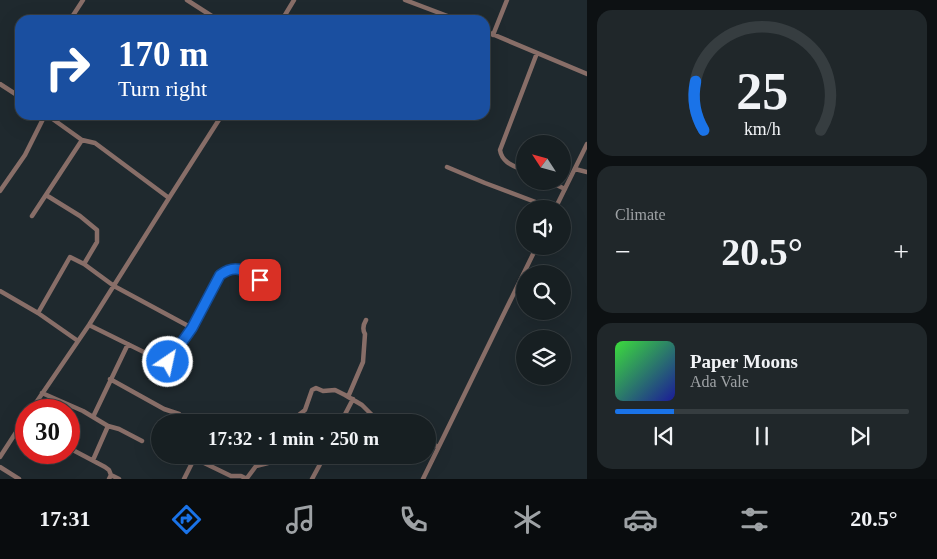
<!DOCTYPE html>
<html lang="en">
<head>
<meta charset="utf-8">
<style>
  body { margin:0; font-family:"Times New Roman",serif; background:#20272a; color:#f1f3f6; height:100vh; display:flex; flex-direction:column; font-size:19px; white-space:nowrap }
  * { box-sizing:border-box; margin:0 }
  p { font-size:16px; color:#9ea2a5 }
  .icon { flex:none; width:28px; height:28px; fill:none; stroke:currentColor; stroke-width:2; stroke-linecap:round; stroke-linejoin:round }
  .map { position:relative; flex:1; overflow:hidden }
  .drawer { display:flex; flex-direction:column; gap:10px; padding:10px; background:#0d1113; width:350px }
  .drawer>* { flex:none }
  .banner { position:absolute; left:15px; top:15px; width:475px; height:105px; border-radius:15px; box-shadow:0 5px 20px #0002,0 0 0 1px #363d40; background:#1a4fa0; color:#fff; overflow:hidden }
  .needle { width:32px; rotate:306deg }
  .fabs { position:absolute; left:516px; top:135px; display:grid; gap:10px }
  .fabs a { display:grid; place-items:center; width:55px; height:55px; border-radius:50%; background:#171f22; box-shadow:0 5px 20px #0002,0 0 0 1px #363d40; font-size:25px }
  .speed { position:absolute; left:15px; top:399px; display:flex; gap:10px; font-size:25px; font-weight:700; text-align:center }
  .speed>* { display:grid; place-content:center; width:65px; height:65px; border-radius:50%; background:#171f22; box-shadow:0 5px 20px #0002,0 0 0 1px #363d40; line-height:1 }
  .speed .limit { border:8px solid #d22; background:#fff; color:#111 }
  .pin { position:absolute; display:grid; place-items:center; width:42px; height:42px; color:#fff; margin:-21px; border-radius:10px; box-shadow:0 2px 8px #0006 }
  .me { position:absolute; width:55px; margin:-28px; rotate:34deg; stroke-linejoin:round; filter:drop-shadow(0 0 4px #0008) }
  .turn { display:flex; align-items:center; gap:18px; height:105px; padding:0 20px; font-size:22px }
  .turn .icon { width:65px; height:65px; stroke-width:2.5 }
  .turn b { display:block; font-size:35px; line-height:42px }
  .big { font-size:38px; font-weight:800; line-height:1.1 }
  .drawer .widget { flex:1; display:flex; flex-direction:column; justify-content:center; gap:8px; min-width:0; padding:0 18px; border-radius:15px; background:#20272a }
  .drawer .dial { align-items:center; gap:0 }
  .dial svg { height:130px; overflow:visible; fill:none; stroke:#363d40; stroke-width:7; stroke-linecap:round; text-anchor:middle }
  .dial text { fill:#f1f3f6; stroke:none }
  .song { display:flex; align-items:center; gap:15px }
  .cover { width:60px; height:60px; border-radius:8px; background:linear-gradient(135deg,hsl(120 70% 55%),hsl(240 70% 35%)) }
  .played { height:5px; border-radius:2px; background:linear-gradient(90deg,#1a73e8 20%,#363d40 20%) }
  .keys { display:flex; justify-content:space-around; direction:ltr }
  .heat { display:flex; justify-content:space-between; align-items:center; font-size:28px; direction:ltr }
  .trip { position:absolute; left:151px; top:414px; width:285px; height:50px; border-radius:25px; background:#171f22; box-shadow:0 5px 20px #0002,0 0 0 1px #363d40; font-weight:800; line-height:50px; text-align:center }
  .tab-bar { display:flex; height:80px; justify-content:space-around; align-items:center; background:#090c0e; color:#9ea2a5 }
  .tab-bar .icon { width:35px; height:35px }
  .tab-bar .current { color:#1a73e8 }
  .tab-bar b { font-size:22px; color:#f1f3f6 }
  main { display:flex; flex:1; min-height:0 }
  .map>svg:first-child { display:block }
</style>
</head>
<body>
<main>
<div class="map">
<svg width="587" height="479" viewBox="0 0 587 479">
  <rect width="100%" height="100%" fill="#1f292e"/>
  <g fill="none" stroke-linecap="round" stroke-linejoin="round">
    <path stroke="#886e68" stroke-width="4.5" d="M187 0 218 20
      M405 0 458 20
      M70 20 83 0
      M282 20 294 0
      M485 31 587 74
      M493 35 507 0
      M0 84 20 97
      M447 167 485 183 554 209
      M575 169 587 172
      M525 171C514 166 502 163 500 150L537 53
      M548 181 565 189
      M0 191 25 155 45 115
      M46 195 80 216 97 230V242L84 264
      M169 198 222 115
      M555 209 587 144
      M32 216 82 140
      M0 291 38 313 78 341
      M38 313 70 257 84 264 114 286 192 328 220 275C236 263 245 272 260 280
      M89 325 164 362H168L172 359 192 328
      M110 379 164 409 179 414
      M42 393 83 411 108 426 119 429 142 441
      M348 397 363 362 365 334C362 329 363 325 366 320
      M31 410 89 325 169 198 95 143 82 140 47 115
      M93 417 128 344
      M290 422 305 410 312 390 316 388 323 391 335 390 345 395 362 405 377 420 387 422
      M341 422 353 399
      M428 441 438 447
      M69 448 105 467 109 470 111 475
      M0 457 26 417
      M93 460 108 426
      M0 467 19 479
      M247 478 256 466 268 463 279 455
      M109 479 111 475 119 479
      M184 479 192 463 198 460 231 476H241L247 479
      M312 479 325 455
      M423 479 537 246"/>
  </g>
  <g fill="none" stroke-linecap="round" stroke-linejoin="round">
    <defs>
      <path id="route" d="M168 362 192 328 220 275C236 263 245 271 260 280"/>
    </defs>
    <use href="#route" stroke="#114b97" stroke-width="12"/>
    <use href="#route" stroke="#1a73e8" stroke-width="9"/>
  </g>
</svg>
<div class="fabs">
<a><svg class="needle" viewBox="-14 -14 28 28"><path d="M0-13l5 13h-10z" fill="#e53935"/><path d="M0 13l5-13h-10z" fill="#9ea2a5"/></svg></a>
<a><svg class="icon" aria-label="sound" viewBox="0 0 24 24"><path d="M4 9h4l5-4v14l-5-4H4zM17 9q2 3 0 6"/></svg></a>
<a><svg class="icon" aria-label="search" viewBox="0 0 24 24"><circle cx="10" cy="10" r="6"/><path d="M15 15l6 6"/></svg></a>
<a><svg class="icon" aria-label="layers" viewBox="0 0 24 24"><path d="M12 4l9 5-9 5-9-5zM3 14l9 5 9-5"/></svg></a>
</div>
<div class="speed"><div class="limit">30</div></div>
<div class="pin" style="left:260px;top:280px;background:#d93025"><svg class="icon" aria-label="arrive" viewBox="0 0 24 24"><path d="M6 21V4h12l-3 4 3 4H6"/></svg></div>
<svg class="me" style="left:168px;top:362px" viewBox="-20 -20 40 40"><circle r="17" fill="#1a73e8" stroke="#fff" stroke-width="3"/><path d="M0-11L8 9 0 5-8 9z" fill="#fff"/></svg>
<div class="trip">17:32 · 1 min · 250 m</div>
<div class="banner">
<div class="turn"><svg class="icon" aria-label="right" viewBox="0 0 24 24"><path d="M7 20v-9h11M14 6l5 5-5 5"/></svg><div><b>170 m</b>Turn right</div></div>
</div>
</div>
<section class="drawer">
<div class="widget dial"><svg viewBox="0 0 100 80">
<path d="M14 69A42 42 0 1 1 86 69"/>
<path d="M14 69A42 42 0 0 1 9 39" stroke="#1a73e8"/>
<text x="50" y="56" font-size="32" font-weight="700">25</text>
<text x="50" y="72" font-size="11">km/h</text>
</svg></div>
<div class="widget"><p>Climate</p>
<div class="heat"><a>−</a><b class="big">20.5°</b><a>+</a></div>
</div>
<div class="widget">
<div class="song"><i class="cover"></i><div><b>Paper Moons</b><p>Ada Vale</p></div></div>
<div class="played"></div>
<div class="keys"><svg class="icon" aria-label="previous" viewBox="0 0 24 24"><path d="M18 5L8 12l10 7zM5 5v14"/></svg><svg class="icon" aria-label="pause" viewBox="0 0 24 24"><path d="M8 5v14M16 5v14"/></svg><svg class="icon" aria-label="next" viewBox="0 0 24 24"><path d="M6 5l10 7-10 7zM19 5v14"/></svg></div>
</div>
</section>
</main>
<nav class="tab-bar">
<b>17:31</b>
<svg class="icon current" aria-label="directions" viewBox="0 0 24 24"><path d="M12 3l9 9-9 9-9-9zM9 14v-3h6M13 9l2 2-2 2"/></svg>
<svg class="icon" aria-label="music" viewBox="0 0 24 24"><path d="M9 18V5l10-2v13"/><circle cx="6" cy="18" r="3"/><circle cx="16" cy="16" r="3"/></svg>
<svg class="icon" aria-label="phone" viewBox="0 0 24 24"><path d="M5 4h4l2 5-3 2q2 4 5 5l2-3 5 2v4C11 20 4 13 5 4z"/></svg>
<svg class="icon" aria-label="climate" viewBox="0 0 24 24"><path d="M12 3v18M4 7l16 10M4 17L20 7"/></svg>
<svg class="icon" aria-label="car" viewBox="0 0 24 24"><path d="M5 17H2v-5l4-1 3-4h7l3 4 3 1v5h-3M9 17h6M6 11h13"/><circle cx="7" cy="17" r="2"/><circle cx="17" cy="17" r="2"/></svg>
<svg class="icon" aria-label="filters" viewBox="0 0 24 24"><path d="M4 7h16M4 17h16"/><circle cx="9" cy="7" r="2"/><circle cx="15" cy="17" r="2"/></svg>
<b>20.5°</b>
</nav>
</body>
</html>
